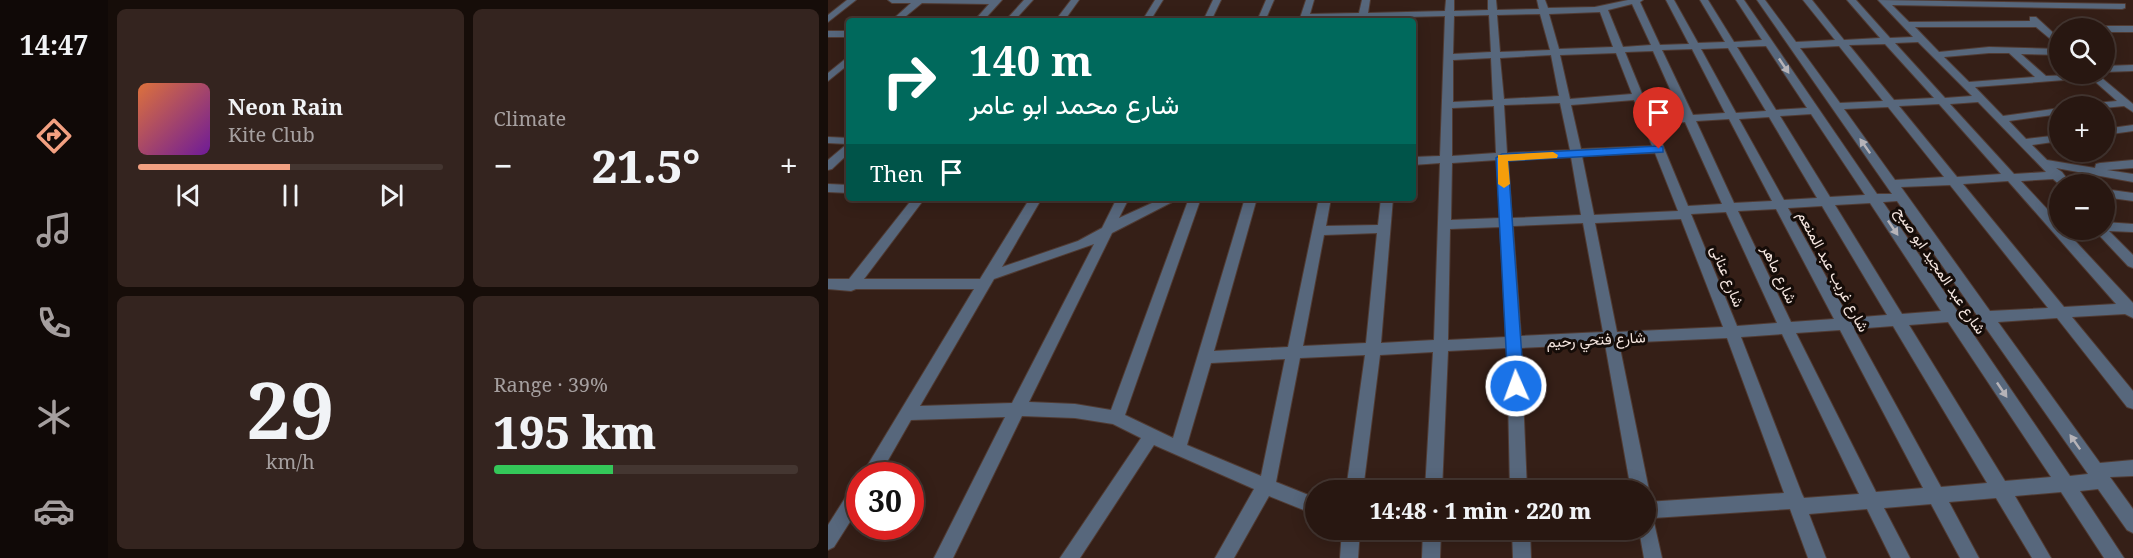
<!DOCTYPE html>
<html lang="en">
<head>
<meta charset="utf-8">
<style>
  body { margin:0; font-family:"Noto Serif",Vazirmatn,serif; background:#34241f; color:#f1f3f6; height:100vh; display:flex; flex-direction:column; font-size:22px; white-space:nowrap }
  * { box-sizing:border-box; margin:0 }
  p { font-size:20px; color:#a59f9f }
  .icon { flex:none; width:33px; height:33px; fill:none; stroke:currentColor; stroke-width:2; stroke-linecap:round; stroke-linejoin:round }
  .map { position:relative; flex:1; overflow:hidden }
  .panel { display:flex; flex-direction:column; gap:9px; padding:9px; background:#160d09; width:720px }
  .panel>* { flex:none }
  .guide { position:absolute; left:18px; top:18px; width:570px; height:183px; border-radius:6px; box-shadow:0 3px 15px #0003,0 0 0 2px #443631; background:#00695c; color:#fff; overflow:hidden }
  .fabs { position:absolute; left:1221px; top:18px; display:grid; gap:12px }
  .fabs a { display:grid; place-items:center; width:66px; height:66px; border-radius:50%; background:#281711; box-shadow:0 3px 15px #0003,0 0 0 2px #443631; font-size:30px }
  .speed { position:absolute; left:18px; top:462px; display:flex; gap:12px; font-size:30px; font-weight:700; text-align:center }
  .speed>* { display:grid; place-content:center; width:78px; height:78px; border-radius:50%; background:#281711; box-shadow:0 3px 15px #0003,0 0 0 2px #443631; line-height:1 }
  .speed .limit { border:9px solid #d22; background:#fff; color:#111 }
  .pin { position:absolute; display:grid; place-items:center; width:51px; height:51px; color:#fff; margin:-62px -26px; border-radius:50% 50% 50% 0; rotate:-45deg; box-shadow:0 0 6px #0007 }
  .pin .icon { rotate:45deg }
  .me { position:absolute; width:66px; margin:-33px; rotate:358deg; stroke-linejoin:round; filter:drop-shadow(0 0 4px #0008) }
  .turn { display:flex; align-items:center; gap:21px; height:126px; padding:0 24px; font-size:27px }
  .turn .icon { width:78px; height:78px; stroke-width:2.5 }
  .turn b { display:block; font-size:42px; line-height:51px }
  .then { display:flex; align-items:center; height:57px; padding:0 24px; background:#0003; gap:12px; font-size:22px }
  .big { font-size:45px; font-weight:800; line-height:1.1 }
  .panel .card { flex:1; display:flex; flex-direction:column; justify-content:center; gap:9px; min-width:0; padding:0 21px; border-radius:9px; background:#34241f }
  .panel .dial { align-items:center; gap:0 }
  .dial b { font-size:78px; line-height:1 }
  .song { display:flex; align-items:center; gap:18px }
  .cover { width:72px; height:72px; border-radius:9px; background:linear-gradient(135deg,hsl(20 70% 55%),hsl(280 70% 35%)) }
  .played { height:6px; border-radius:3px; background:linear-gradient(90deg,#f2a081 50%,#443631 50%) }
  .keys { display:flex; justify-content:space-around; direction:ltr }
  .heat { display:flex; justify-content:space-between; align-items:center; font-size:33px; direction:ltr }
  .charge { height:9px; border-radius:4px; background:linear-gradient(90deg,#34c759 39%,#443631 0) }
  .panel .tiles { flex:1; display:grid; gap:9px; grid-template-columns:repeat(2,1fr) }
  .trip { position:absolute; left:477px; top:480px; width:351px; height:60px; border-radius:30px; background:#281711; box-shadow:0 3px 15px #0003,0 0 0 2px #443631; font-weight:800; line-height:60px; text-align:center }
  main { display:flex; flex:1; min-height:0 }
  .tab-bar { display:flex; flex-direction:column; width:108px; justify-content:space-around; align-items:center; background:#100907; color:#a59f9f }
  .tab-bar .icon { width:42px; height:42px }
  .tab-bar .active { color:#f2a081 }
  .tab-bar b { font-size:27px; color:#f1f3f6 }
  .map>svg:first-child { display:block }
</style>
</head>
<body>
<main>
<nav class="tab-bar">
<b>14:47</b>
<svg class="icon active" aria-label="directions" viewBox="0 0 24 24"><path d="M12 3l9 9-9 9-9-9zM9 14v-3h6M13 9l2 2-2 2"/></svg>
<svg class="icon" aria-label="music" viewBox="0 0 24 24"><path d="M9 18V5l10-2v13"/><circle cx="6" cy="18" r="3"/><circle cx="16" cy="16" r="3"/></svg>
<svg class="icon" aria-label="phone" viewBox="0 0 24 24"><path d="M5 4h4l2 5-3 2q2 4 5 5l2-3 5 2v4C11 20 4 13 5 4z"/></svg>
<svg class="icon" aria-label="climate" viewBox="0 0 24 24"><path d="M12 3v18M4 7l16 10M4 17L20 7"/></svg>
<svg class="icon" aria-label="car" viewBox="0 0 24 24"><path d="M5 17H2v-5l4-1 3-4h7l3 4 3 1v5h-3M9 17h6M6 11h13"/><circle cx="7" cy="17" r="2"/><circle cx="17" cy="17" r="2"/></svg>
</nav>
<section class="panel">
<div class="tiles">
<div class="card">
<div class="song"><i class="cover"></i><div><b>Neon Rain</b><p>Kite Club</p></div></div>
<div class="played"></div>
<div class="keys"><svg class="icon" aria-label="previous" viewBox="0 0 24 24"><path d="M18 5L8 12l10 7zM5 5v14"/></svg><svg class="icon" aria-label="pause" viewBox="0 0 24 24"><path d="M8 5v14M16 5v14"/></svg><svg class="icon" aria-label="next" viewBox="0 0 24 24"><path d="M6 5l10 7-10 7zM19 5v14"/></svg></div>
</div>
<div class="card"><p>Climate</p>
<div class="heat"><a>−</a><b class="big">21.5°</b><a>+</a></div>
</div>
<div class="card dial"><b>29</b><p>km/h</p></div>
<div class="card"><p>Range · 39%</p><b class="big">195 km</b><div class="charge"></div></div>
</div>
</section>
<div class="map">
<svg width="1305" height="558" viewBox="0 0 1305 558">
  <rect width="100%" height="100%" fill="#351f17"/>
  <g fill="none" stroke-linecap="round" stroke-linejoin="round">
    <defs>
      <path id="street" d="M19 0H28L0 22V15Z
        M60 0H174L155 21H146L161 4 94 3 72 21H63L83 3H64Z
        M196 0H205L186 21H177Z
        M243 0H251L236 21H227Z
        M327 0H335L322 21H314Z
        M385 0H393L383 21H375Z
        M438 0H446L437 21H429Z
        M478 0H486L482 14 531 13 534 0H542L540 13 617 11 618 0H626V11L660 10V0H668L669 10 711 9 709 0H717L720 8 767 7 800 0H815L812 2 832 45 861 44 838 0H846L870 43 897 42 872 0H880L906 42 934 40 908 0H916L1049 194H1064L929 0H937L968 42 1007 40 975 0H984L1016 40 1052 38 1019 0H1028L1062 38 1085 37 1050 0 1297 4V8L1294 9 1064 5 1081 22 1202 21V17H1208L1232 39V47L1208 27H1087L1111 52 1161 47 1232 49V55L1193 54 1218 76 1269 74 1305 104V112L1296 106 1276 108 1262 106 1267 103 1289 101 1263 78 1147 87 1175 116 1232 108V114L1181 121 1198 139 1232 135V141L1204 145 1219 160 1267 168 1268 164 1272 163 1305 160V168L1279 170 1305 174V182L1228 168 1234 172 1243 184 1232 185 1225 179 1193 181 1232 223V230H1237L1305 303V318L1297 314 1244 317 1305 391V409L1299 407 1229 318 1170 322 1272 463 1305 460V476L1282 477 1305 509V533L1299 530 1270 489 1252 491 1296 558H1276L1233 492 1187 496 1223 558H1204L1168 498 1121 502 1151 558H1132L1103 504 1056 508 1082 558H1063L1039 509 981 514 998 558H980L962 509 825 518 834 558H816L811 530H818V502L956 493 899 338 791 343 821 490 818 496V490H803L777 344 693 348 699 490H682L679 348 620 351 614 490H597L605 352 552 355 535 490H518L537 355 472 358 448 482 488 498V515L441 496 406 558H387L426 489 326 445 252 558H232L313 438 285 424 247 418 194 416 125 558H106L177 417 83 420 51 476H33L146 289H28L23 291 0 289V279H21L85 198H97L36 279H152L202 198H214L174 267 250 241 274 228 289 198H301L291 218 335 198H352L284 233 201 402 247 404 283 410 361 198H373L297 415 345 438 417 198H429L386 351 460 347 491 198H503L498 226 550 225 553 198H565L553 343 606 340 612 163 585 165V157L612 156 617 16 539 18 538 21H530V18L471 21ZM804 4 823 45 795 47 780 10ZM772 12 785 47 731 49 721 14ZM712 14 722 50 672 52 669 15ZM661 15 663 52 625 54 626 16ZM1090 42 1144 96 1117 98 1067 43ZM1057 44 1106 98 1066 100 1021 45ZM938 46 979 108 948 110 909 47ZM1011 46 1055 101 1012 103 972 48ZM900 48 938 111 908 113 873 49ZM864 49 897 113 865 115 834 50ZM825 51 854 116 824 118 797 52ZM788 53 804 94 742 99 732 55ZM1161 53H1181L1207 77 1141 82 1116 57ZM723 55 731 96 676 99 672 58ZM663 58 665 100 625 102V60ZM806 100 824 146 753 149 743 105ZM1150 102 1218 172 1186 174 1122 104ZM732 103 742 150 679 153 676 105ZM1111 104 1173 174 1129 177 1071 106ZM666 106 668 153 624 156V108ZM1060 107 1116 177 1067 180 1016 109ZM983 114 1037 195 1002 197 952 116ZM941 117 989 198 956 200 911 119ZM901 119 944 201 906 203 868 121ZM857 122 894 204 860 206 826 124ZM827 153 850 211 766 215 754 156ZM743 157 753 215 684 218 680 160ZM669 160 672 218 623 220 624 163ZM1180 181 1288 304 1236 307 1135 184ZM1122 185 1220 308 1162 311 1073 187ZM1069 201 1260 474 1242 476 1055 202ZM1042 203 1113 311 1074 314 1007 205ZM994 206 1059 315 1021 318 960 208ZM948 209 1006 319 963 322 910 211ZM898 212 949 323 909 326 863 214ZM853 219 895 327 789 332 767 223ZM755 223 775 332 693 336 685 226ZM672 227 678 337 620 340 622 229ZM549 233 538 343 475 346 496 235ZM266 244 184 403 92 406 166 279ZM1120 322 1223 477 1177 481 1081 325ZM1065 326 1159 483 1113 487 1026 329ZM1012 330 1095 488 1048 492 968 333ZM954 334 1031 494 976 498 974 494 913 337ZM457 359 433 476 359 445 383 363Z
        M1276 26H1305V32H1276V28H1272Z
        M0 31H21V37H0Z
        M21 56V64L0 81V73Z
        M1305 65V71L1276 72V66Z
        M1305 125V131L1276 135V129Z
        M0 137 21 138V153L4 169 0 170V160L19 144 0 143Z
        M0 184 21 185V193L0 192Z
        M1276 189 1305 193V201L1276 197Z
        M1276 222 1305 224V232L1281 231 1305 255V268L1300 266 1269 233 1267 230H1276Z
        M32 482V506L6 547 0 550V525L26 484Z
        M514 530H532L530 558H512Z
        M595 530H613L612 558H594Z
        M684 530H702L703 558H685Z"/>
    </defs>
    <use href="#street" stroke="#503b33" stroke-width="2"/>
    <use href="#street" fill="#57677c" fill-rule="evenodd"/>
  </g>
  <defs><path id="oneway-solid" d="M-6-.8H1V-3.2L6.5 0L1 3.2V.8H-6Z" transform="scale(1.5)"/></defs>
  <g fill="#b6b3b8">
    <use href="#oneway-solid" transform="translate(956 66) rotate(56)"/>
    <use href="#oneway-solid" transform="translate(1037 146) rotate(-125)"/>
    <use href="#oneway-solid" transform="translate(1065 228) rotate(56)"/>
    <use href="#oneway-solid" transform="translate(1174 390) rotate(56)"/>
    <use href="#oneway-solid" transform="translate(1247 442) rotate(-125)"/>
  </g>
  <path fill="#1a73e8" stroke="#114b97" stroke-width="1.5" d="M831 146 835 147V152L680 161 696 386 693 390 688 392 682 390 680 386 668 158 674 154Z"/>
  <path fill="#f59e0b" d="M725 152 730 155 729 158 680 161 682 184 676 188 670 184V155Z"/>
  <g text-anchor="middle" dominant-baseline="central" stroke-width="6" stroke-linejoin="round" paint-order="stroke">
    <g font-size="15" fill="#f5e6e0" stroke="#150c08">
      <text transform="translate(1113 270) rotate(56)">شارع عبد المجيد ابو صبح</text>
      <text transform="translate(1006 271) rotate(62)">شارع غريب عبد المنعم</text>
      <text transform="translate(952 274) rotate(65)">شارع ماهر</text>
      <text transform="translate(900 276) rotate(68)">شارع عنانى</text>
      <text transform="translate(768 339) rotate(-3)">شارع فتحي رحيم</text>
    </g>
  </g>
</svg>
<div class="fabs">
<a><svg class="icon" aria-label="search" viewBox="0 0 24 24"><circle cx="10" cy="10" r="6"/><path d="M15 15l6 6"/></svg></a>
<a>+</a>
<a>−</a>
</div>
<div class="speed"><div class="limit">30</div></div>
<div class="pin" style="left:831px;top:149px;background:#d93025"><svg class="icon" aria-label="arrive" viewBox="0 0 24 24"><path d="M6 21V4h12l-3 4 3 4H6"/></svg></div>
<svg class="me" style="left:688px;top:386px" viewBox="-20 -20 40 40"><circle r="17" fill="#1a73e8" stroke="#fff" stroke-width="3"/><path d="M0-11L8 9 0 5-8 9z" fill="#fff"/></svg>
<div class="trip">14:48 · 1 min · 220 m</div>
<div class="guide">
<div class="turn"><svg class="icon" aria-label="right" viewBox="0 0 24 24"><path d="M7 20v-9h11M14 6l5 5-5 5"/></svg><div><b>140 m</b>شارع محمد ابو عامر</div></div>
<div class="then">Then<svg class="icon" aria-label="arrive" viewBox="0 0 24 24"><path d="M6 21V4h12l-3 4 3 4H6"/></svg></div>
</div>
</div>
</main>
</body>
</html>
